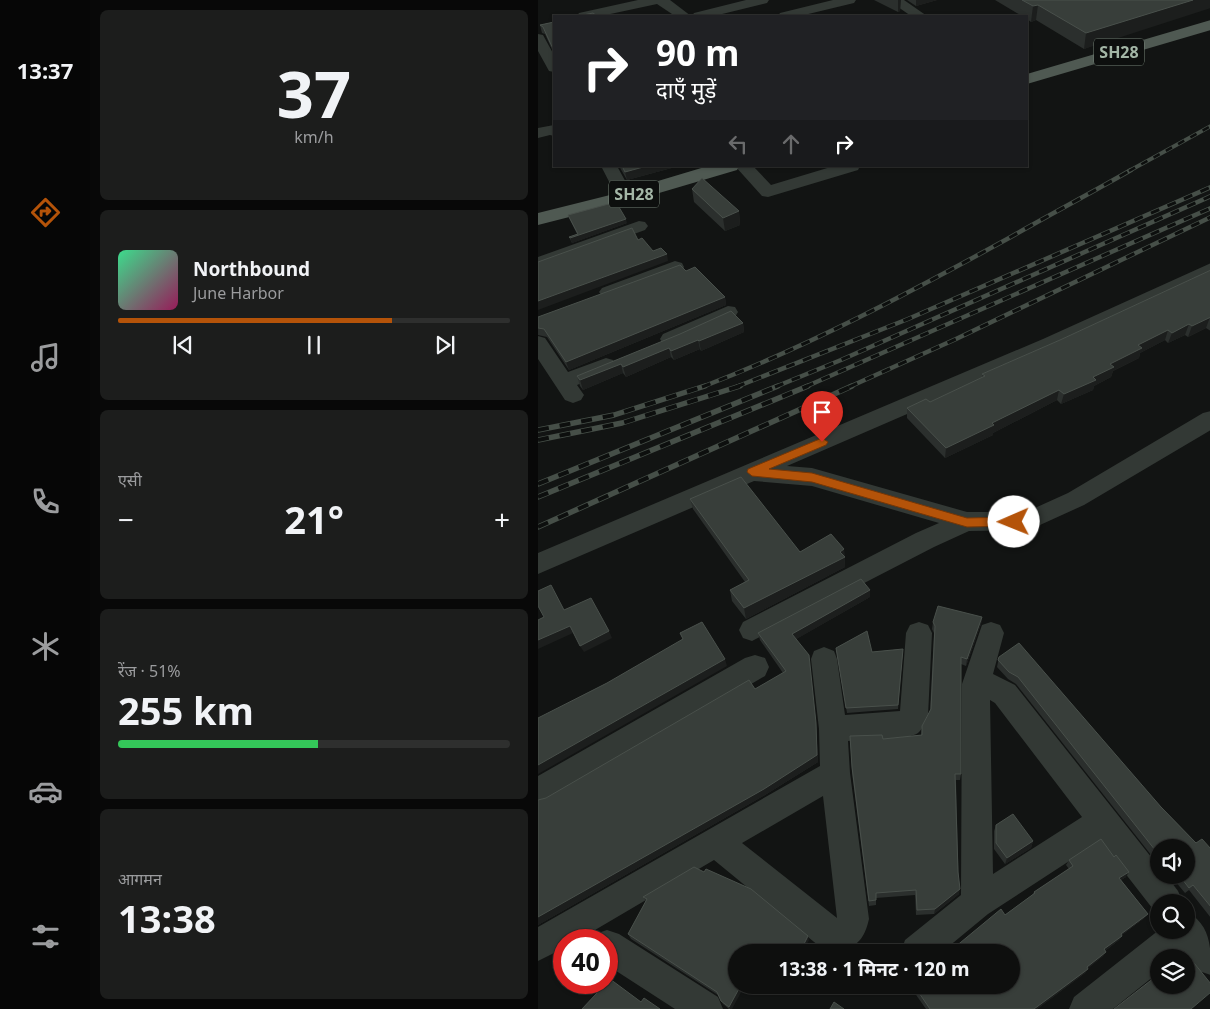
<!DOCTYPE html>
<html lang="hi">
<head>
<meta charset="utf-8">
<style>
  body { margin:0; font-family:"Noto Sans","Noto Sans Devanagari",sans-serif; background:#1c1d1c; color:#f1f3f6; height:100vh; display:flex; flex-direction:column; font-size:19px; white-space:nowrap }
  * { box-sizing:border-box; margin:0 }
  p { font-size:16px; color:#9b9c9e }
  .icon { flex:none; width:28px; height:28px; fill:none; stroke:currentColor; stroke-width:2; stroke-linecap:round; stroke-linejoin:round }
  .map { position:relative; flex:1; overflow:hidden }
  .details { display:flex; flex-direction:column; gap:10px; padding:10px; background:#080808; width:448px }
  .details>* { flex:none }
  .top-card { position:absolute; left:15px; top:15px; width:475px; height:152px; border-radius:0px; box-shadow:0 1px 4px #0004,0 0 0 1px #2e2f2e; background:#202124; color:#fff; overflow:hidden }
  .tools { position:absolute; left:612px; top:839px; display:grid; gap:10px }
  .tools a { display:grid; place-items:center; width:45px; height:45px; border-radius:50%; background:#0e0f0e; box-shadow:0 1px 4px #0004,0 0 0 1px #2e2f2e; font-size:25px }
  .speed { position:absolute; left:15px; top:929px; display:flex; gap:10px; font-size:25px; font-weight:700; text-align:center }
  .speed>* { display:grid; place-content:center; width:65px; height:65px; border-radius:50%; background:#0e0f0e; box-shadow:0 1px 4px #0004,0 0 0 1px #2e2f2e; line-height:1 }
  .speed .limit { border:8px solid #d22; background:#fff; color:#111 }
  .pin { position:absolute; display:grid; place-items:center; width:42px; height:42px; color:#fff; margin:-51px -21px; border-radius:50% 50% 50% 0; rotate:-45deg; box-shadow:0 0 5px #0007 }
  .pin .icon { rotate:45deg }
  .me { position:absolute; width:55px; margin:-28px; rotate:269deg; stroke-linejoin:round; filter:drop-shadow(0 0 4px #0008) }
  .turn { display:flex; align-items:center; gap:18px; height:105px; padding:0 20px; font-size:22px }
  .turn .icon { width:65px; height:65px; stroke-width:2.5 }
  .turn b { display:block; font-size:35px; line-height:42px }
  .lanes { display:flex; align-items:center; height:48px; padding:0 20px; background:#0003; justify-content:center; gap:25px; direction:ltr }
  .lanes .off { opacity:.35 }
  .big { font-size:38px; font-weight:700; line-height:1.1 }
  .details .tile { flex:1; display:flex; flex-direction:column; justify-content:center; gap:8px; min-width:0; padding:0 18px; border-radius:8px; background:#1c1d1c }
  .details .dial { align-items:center; gap:0 }
  .dial b { font-size:65px; line-height:1 }
  .song { display:flex; align-items:center; gap:15px }
  .cover { width:60px; height:60px; border-radius:8px; background:linear-gradient(135deg,hsl(150 70% 55%),hsl(330 70% 35%)) }
  .played { height:5px; border-radius:2px; background:linear-gradient(90deg,#b45309 70%,#2e2f2e 70%) }
  .keys { display:flex; justify-content:space-around; direction:ltr }
  .heat { display:flex; justify-content:space-between; align-items:center; font-size:28px; direction:ltr }
  .charge { height:8px; border-radius:4px; background:linear-gradient(90deg,#34c759 51%,#2e2f2e 0) }
  .trip { position:absolute; left:190px; top:944px; width:292px; height:50px; border-radius:25px; background:#0e0f0e; box-shadow:0 1px 4px #0004,0 0 0 1px #2e2f2e; font-weight:700; line-height:50px; text-align:center }
  main { display:flex; flex:1; min-height:0 }
  .dock { display:flex; flex-direction:column; width:90px; justify-content:space-around; align-items:center; background:#060606; color:#9b9c9e }
  .dock .icon { width:35px; height:35px }
  .dock .active { color:#b45309 }
  .dock b { font-size:22px; color:#f1f3f6 }
  .map>svg:first-child { display:block }
</style>
</head>
<body>
<main>
<nav class="dock">
<b>13:37</b>
<svg class="icon active" aria-label="directions" viewBox="0 0 24 24"><path d="M12 3l9 9-9 9-9-9zM9 14v-3h6M13 9l2 2-2 2"/></svg>
<svg class="icon" aria-label="music" viewBox="0 0 24 24"><path d="M9 18V5l10-2v13"/><circle cx="6" cy="18" r="3"/><circle cx="16" cy="16" r="3"/></svg>
<svg class="icon" aria-label="phone" viewBox="0 0 24 24"><path d="M5 4h4l2 5-3 2q2 4 5 5l2-3 5 2v4C11 20 4 13 5 4z"/></svg>
<svg class="icon" aria-label="climate" viewBox="0 0 24 24"><path d="M12 3v18M4 7l16 10M4 17L20 7"/></svg>
<svg class="icon" aria-label="car" viewBox="0 0 24 24"><path d="M5 17H2v-5l4-1 3-4h7l3 4 3 1v5h-3M9 17h6M6 11h13"/><circle cx="7" cy="17" r="2"/><circle cx="17" cy="17" r="2"/></svg>
<svg class="icon" aria-label="filters" viewBox="0 0 24 24"><path d="M4 7h16M4 17h16"/><circle cx="9" cy="7" r="2"/><circle cx="15" cy="17" r="2"/></svg>
</nav>
<section class="details">
<div class="tile dial"><b>37</b><p>km/h</p></div>
<div class="tile">
<div class="song"><i class="cover"></i><div><b>Northbound</b><p>June Harbor</p></div></div>
<div class="played"></div>
<div class="keys"><svg class="icon" aria-label="previous" viewBox="0 0 24 24"><path d="M18 5L8 12l10 7zM5 5v14"/></svg><svg class="icon" aria-label="pause" viewBox="0 0 24 24"><path d="M8 5v14M16 5v14"/></svg><svg class="icon" aria-label="next" viewBox="0 0 24 24"><path d="M6 5l10 7-10 7zM19 5v14"/></svg></div>
</div>
<div class="tile"><p>एसी</p>
<div class="heat"><a>−</a><b class="big">21°</b><a>+</a></div>
</div>
<div class="tile"><p>रेंज · 51%</p><b class="big">255 km</b><div class="charge"></div></div>
<div class="tile"><p>आगमन</p><b class="big">13:38</b></div>
</section>
<div class="map">
<svg width="673" height="1009" viewBox="0 0 673 1009">
  <rect width="100%" height="100%" fill="#121413"/>
  <g fill="none" stroke-linecap="round" stroke-linejoin="round">
    <path fill="#333935" fill-rule="evenodd" d="M100 0H132L153 16H137L119 4 63 16H39L41 13Z
      M208 0H231L229 3 176 16H154L156 13Z
      M295 0H318L316 3 262 16H240L242 13Z
      M350 0H366L389 16H373Z
      M0 34 5 35 16 55V72L11 71 0 51Z
      M16 125V136L12 135 0 138V128Z
      M63 166H79L96 197 93 201 87 202 81 201Z
      M197 166H215L233 185 296 166H322L320 170 230 197 224 196Z
      M101 221 107 222 110 226 107 230 0 269V257Z
      M137 261 144 263 146 267 144 271 71 298 64 296 61 292 64 288Z
      M673 263V276L519 349 249 466 274 468 429 512H488L530 493 665 413 673 411V430L546 505 491 530 431 531 396 547 214 641 205 638 201 630 205 622 378 533 401 523 274 486 216 481 0 574V553L505 339Z
      M190 306 197 307 200 312 197 317 139 344 132 346 125 344 122 339 125 334Z
      M0 336 7 338 30 372 68 358 75 360 78 365 75 370 39 385 46 395 43 400 35 403 27 400 0 359Z
      M381 622 390 625 394 633 390 716C388 721 385 729 380 733 371 740 324 740 310 741L312 773 331 919C326 940 320 945 301 952L281 946 176 860 40 940H26V948L0 961V927L282 766 281 729 273 659 276 651 286 647 296 651 299 659 307 715 362 711 368 633 372 625ZM285 796 299 918 204 843Z
      M453 622 462 625 466 633 455 674 477 685 621 867V875H628L640 891 645 902H621V915L618 913 562 841 450 914 404 952H363L367 940 423 895 424 684 444 625ZM452 700 457 703 544 817 455 874Z
      M217 655 227 658 231 667 227 676 11 802 0 806V776L207 658Z
      M649 912C673 925 673 947 673 975L661 971 646 951 639 958H621V972L575 1009H531L536 997 621 930H649Z
      M69 930 81 934 180 997 185 1009H137L69 965V940H55L57 934Z"/>
    <path fill="#4f5952" fill-rule="evenodd" d="M673 20V30L489 84V74Z
      M170 166H201L199 170 94 201 0 225V213L80 193Z"/>
    <defs>
      <path id="rail-far2" d="M591 171 673 126"/>
      <path id="rail-far1" d="M164 387C271 346 371 293 471 238 511 215 553 193 593 170
        M198 387 370 319 673 187
        M237 387 303 360 673 196
        M267 387 673 208
        M311 387 418 339 673 217"/>
      <path id="rail" d="M0 430 76 415 167 386
        M0 440 84 423 202 386
        M0 484 240 386
        M0 497 270 386
        M0 527 314 386"/>
    </defs>
    <use href="#rail-far2" stroke="#464f48" stroke-width="4"/>
    <use href="#rail-far1" stroke="#464f48" stroke-width="4.5"/>
    <use href="#rail" stroke="#464f48" stroke-width="5.5"/>
    <use href="#rail-far2" stroke="#0d0f0e" stroke-width="2.5" stroke-dasharray="7" stroke-linecap="butt"/>
    <use href="#rail-far1" stroke="#0d0f0e" stroke-width="3" stroke-dasharray="9" stroke-linecap="butt"/>
    <use href="#rail" stroke="#0d0f0e" stroke-width="4" stroke-dasharray="11" stroke-linecap="butt"/>
  </g>
  <path fill="#2b2f2d" d="M336 0H363L362 11 360 12Z
    M369 0H399L378 6Z
    M457 0H673L546 49 498 20 493 22 489 19V16H484Z
    M16 22V54L7 34 4 33 2 25Z
    M81 166H141L89 180Z
    M154 189 201 211 202 225 187 231 156 202Z
    M30 215 89 223 34 243 31 237 39 234 32 220Z
    M673 270V331L668 328 650 337 647 335 630 343 627 340 602 353 601 358 575 371 573 377 556 386 555 390 523 404 519 400 455 433V435L407 458 369 418V408L392 402 444 378V374L522 340Z
    M148 271 187 297 188 305 31 370 9 337 0 335V317Z
    M205 323 206 332 163 351 162 349 136 360 133 357 88 377 85 373 45 390 42 386 39 376Z
    M152 499 262 552 306 549 307 567 208 619 194 601 192 590 207 582 155 509Z
    M332 597 258 639 278 723 280 762 227 795 0 925V800L8 798 217 689 245 673 222 640 220 633Z
    M444 617 443 624 428 666 423 664V774L422 780H418L421 894 396 914 378 915 377 895 338 898V905L331 906 314 773 312 736 345 739 383 735 384 726 392 710 396 633 394 629 395 622Z
    M298 648 334 652 365 649 360 709 309 713Z
    M461 657 623 807 658 843 673 849V918L651 890 647 893 632 875H649L621 848V865L478 684 470 679 459 667Z
    M458 825 495 841 493 848 467 864 456 849V831Z
    M531 860 588 877 583 880 610 914 605 919 584 935 581 940 567 951 565 956 550 968 547 973 499 1009H388L376 992 377 987 474 985 467 915 494 895 496 892 531 869 528 865Z
    M105 897 271 940 199 952 194 1009H191L185 1004 180 995 93 939 90 934 108 901Z
    M238 985H248L246 990Z"/>
  <path fill="#1c1e1d" d="M360 0H363L362 11 360 12Z
    M378 0H399L378 6Z
    M655 0H673V8L546 49 548 33Z
    M500 5 498 20 493 22 495 6Z
    M109 166H141L89 180 87 172Z
    M201 211 202 225 187 231 185 218Z
    M88 219 89 223 34 243 32 238Z
    M129 254 130 261 0 310V301Z
    M187 297 188 305 31 370 28 362Z
    M672 317 668 328 650 337 654 326Z
    M205 323 206 332 163 351 161 341Z
    M651 324 647 335 630 343 634 333Z
    M630 330 627 340 602 353 601 358 575 371 573 377 556 386 555 390 523 404 526 394 555 377 572 364 600 345Z
    M160 340 162 349 136 360 133 351Z
    M131 348 133 357 88 377 85 367Z
    M83 364 85 373 45 390 42 380Z
    M521 390 519 400 455 433V435L407 458 408 448 454 423Z
    M306 549 307 567 208 619 206 608Z
    M332 590V597L255 641 254 634Z
    M444 617 443 624 428 666 429 659Z
    M32 626 35 633 0 649V640Z
    M71 631 74 638 46 652 42 646Z
    M187 659 189 666 0 774V765Z
    M278 723 280 762 227 795 0 925V917Z
    M495 841 493 848 467 864 469 858Z
    M591 872 588 877 578 883 581 878Z
    M422 889 421 894 396 914 397 909Z
    M610 914 605 919 579 939 583 934Z
    M270 936 271 940 265 952H262Z
    M584 936 581 940 563 954 566 949Z
    M568 952 565 956 546 972 549 967Z
    M550 969 547 973 499 1009H496Z
    M203 985H207L194 1009H192L191 1007Z
    M245 985H248L246 990 245 986Z"/>
  <path fill="#383e3a" stroke="#49504b" d="M484 0H655L548 33 500 5 495 6Z
    M55 13 59 16H40Z
    M16 22V51L5 27 2 25Z
    M84 166H109L87 172Z
    M164 178 201 211 185 218 154 189Z
    M78 202 88 219 32 238 31 237 40 234 30 215Z
    M94 228 100 240 104 238 115 251 123 248 129 254 0 301V262Z
    M142 265 148 271 157 267 187 297 28 362 6 329 0 328V317Z
    M673 270V317L654 326 651 324 634 333 630 330 600 345 604 348 572 364 576 367 555 377 558 380 526 394 521 390 454 423 456 425 408 448 369 408 388 399 392 402 447 376 444 374 522 340Z
    M193 311 205 323 161 341 160 340 133 351 131 348 85 367 83 364 42 380 39 376 142 334Z
    M203 477 262 552 293 534 306 549 302 552 307 557 206 608 192 590 211 580 152 499Z
    M323 579 332 590 254 634 271 655 278 723 279 755 226 789 0 917V800L8 798 211 680 217 689 248 671 220 633Z
    M13 585 26 610 53 598 71 631 42 646 32 626 0 640V620L6 617 0 606V591Z
    M400 606 444 617 429 659 423 657V774H417L420 872 422 889 397 909 379 910 378 890 338 893V900L331 901 314 767 312 736 344 735 345 739 384 735V726L393 709 397 626 395 622Z
    M164 622 187 659 0 765V718L69 683 145 639 142 633Z
    M329 631 334 652 365 649 360 705 308 708 298 648Z
    M481 643 623 807 658 843 664 839 673 849V907L655 885 651 888 641 875H649V848H621V855L480 677 471 672 460 660 461 657Z
    M475 814 495 841 469 858 458 843V825Z
    M563 839 576 857 578 855 591 872 581 878 610 914 583 934 584 936 566 949 568 952 549 967 550 969 496 1009H392L377 987 380 985H474V952H411L463 909 467 915 497 893 496 892 535 866 531 860Z
    M156 867 166 872 168 869 213 889 270 936 262 952H199V985H203L191 1007 183 1001 179 992 90 934 109 899 105 897Z
    M648 953 673 984V992L653 1009H576L621 974V985H649V958H642Z
    M72 979 103 1002 106 998 122 1009H44Z
    M296 1002 306 1009H292Z"/>
  <path fill="#b45309" stroke="#753606" d="M284 438 290 442 288 445 231 469 274 473 429 518 476 517 482 522 476 526 429 527 274 482 214 476 209 472 210 469Z"/>
  <g text-anchor="middle" dominant-baseline="central" stroke-width="5" stroke-linejoin="round" paint-order="stroke">
    <g fill="#0d0f0e" stroke="#768478" stroke-width="1">
      <rect x="556" y="38.5" width="50" height="27" rx="4"/>
      <rect x="71" y="180.5" width="50" height="27" rx="4"/>
    </g>
    <g font-size="16" font-weight="bold" fill="#a3b6a6">
      <text x="581" y="52">SH28</text>
      <text x="96" y="194">SH28</text>
    </g>
  </g>
</svg>
<div class="tools">
<a><svg class="icon" aria-label="sound" viewBox="0 0 24 24"><path d="M4 9h4l5-4v14l-5-4H4zM17 9q2 3 0 6"/></svg></a>
<a><svg class="icon" aria-label="search" viewBox="0 0 24 24"><circle cx="10" cy="10" r="6"/><path d="M15 15l6 6"/></svg></a>
<a><svg class="icon" aria-label="layers" viewBox="0 0 24 24"><path d="M12 4l9 5-9 5-9-5zM3 14l9 5 9-5"/></svg></a>
</div>
<div class="speed"><div class="limit">40</div></div>
<div class="pin" style="left:284px;top:442px;background:#d93025"><svg class="icon" aria-label="arrive" viewBox="0 0 24 24"><path d="M6 21V4h12l-3 4 3 4H6"/></svg></div>
<svg class="me" style="left:476px;top:522px" viewBox="-20 -20 40 40"><circle r="19" fill="#fff"/><path d="M0-13L10 11 0 6-10 11z" fill="#b45309"/></svg>
<div class="trip">13:38 · 1 मिनट · 120 m</div>
<div class="top-card">
<div class="turn"><svg class="icon" aria-label="right" viewBox="0 0 24 24"><path d="M7 20v-9h11M14 6l5 5-5 5"/></svg><div><b>90 m</b>दाएँ मुड़ें</div></div>
<div class="lanes"><svg class="icon off" aria-label="left" viewBox="0 0 24 24"><path d="M17 20v-9H6M10 6l-5 5 5 5"/></svg><svg class="icon off" aria-label="ahead" viewBox="0 0 24 24"><path d="M12 20V5M6 11l6-6 6 6"/></svg><svg class="icon" aria-label="right" viewBox="0 0 24 24"><path d="M7 20v-9h11M14 6l5 5-5 5"/></svg></div>
</div>
</div>
</main>
</body>
</html>
